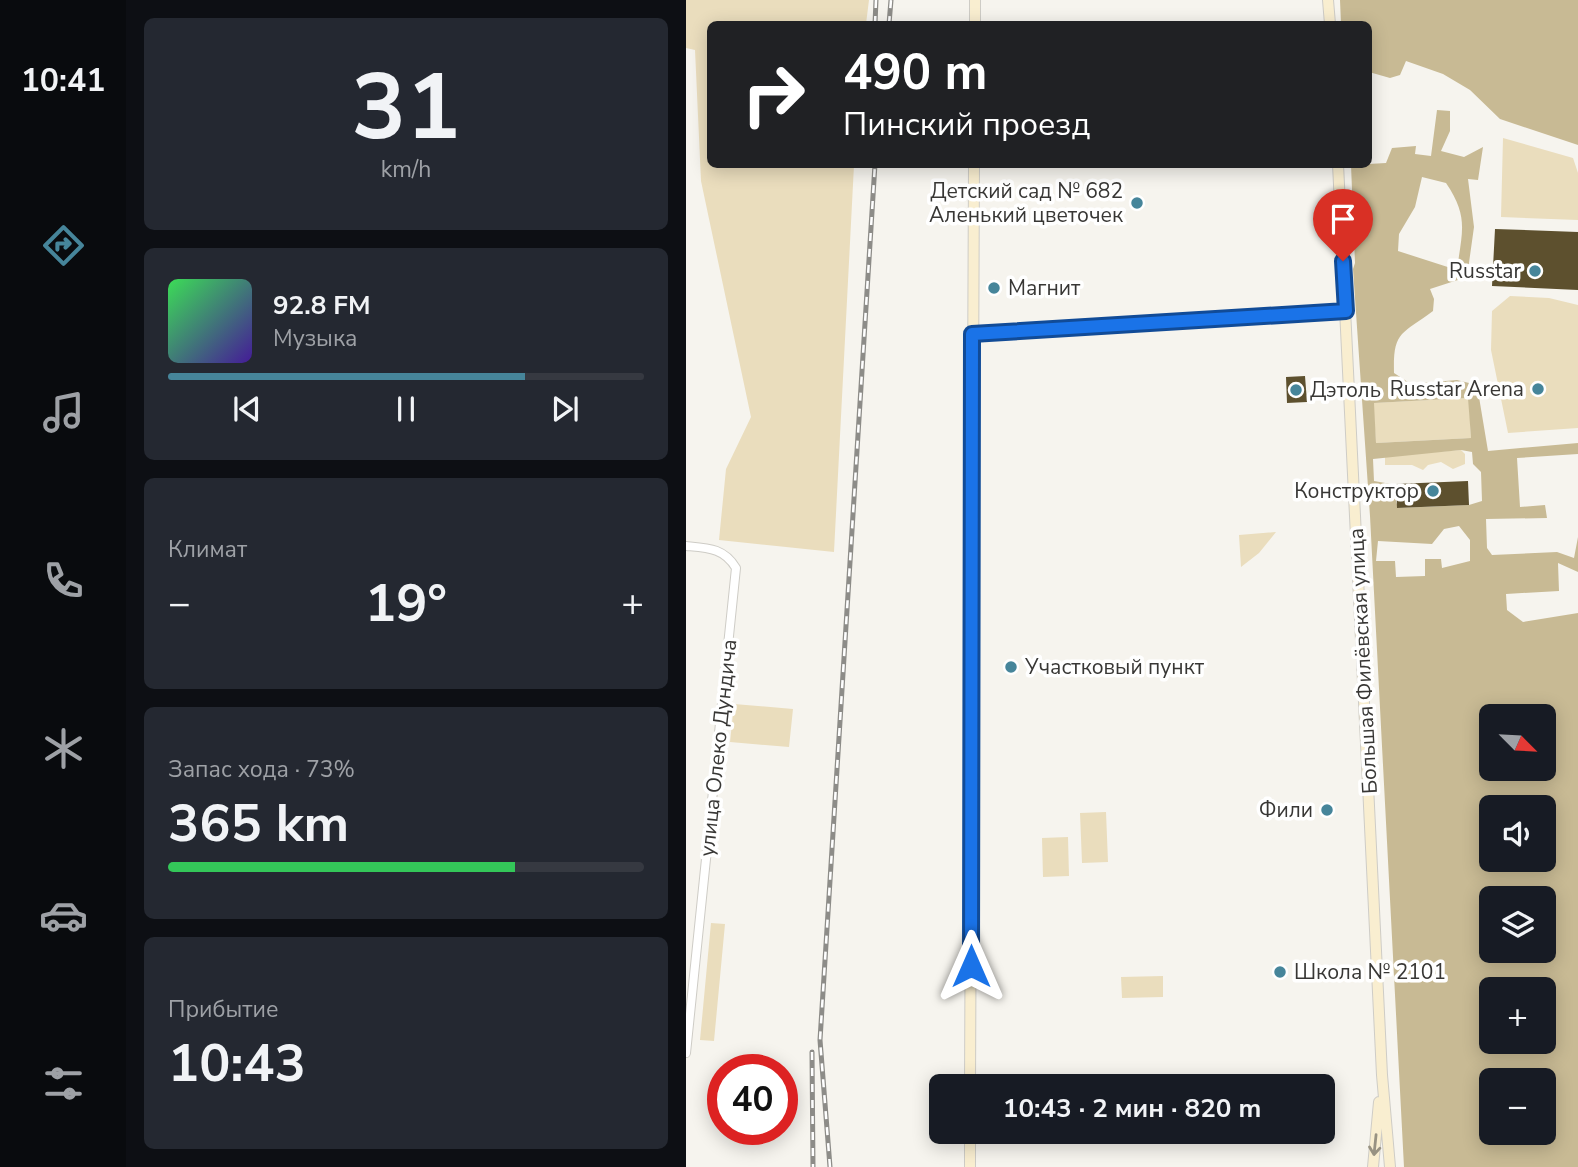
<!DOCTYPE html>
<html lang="ru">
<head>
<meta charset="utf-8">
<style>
  body { margin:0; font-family:"Nunito Sans",sans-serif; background:#242831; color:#f1f3f6; height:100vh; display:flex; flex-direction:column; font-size:26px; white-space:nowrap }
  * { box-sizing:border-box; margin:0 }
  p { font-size:23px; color:#9ea1a6 }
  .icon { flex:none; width:38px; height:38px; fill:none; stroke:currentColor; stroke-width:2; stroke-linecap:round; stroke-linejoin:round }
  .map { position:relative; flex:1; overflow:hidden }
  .panel { display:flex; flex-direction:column; gap:18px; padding:18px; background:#0d0f14; width:560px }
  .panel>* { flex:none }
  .hud { position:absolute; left:21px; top:21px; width:665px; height:147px; border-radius:10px; box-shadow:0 4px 18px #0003; background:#202124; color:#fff; overflow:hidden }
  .needle { width:46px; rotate:114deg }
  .fabs { position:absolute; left:793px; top:704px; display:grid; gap:14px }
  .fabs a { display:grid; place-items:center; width:77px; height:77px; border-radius:10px; background:#171b24; box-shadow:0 4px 18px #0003; font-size:35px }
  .speed { position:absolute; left:21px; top:1054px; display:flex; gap:14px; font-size:35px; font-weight:700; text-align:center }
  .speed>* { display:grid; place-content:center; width:91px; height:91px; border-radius:50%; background:#171b24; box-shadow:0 4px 18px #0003; line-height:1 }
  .speed .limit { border:10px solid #d22; background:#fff; color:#111 }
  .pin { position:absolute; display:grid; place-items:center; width:60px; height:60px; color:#fff; margin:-72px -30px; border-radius:50% 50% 50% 0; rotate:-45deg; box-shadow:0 0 7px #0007 }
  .pin .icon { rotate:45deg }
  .me { position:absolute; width:77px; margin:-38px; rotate:0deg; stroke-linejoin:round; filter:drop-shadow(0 0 5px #0008) }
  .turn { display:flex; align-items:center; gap:24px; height:147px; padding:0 21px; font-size:32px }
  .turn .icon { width:91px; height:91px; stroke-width:2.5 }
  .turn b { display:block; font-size:49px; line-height:60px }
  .big { font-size:52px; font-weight:700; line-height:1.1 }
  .panel .tile { flex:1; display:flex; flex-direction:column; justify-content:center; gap:10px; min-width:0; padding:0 24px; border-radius:10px; background:#242831 }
  .panel .dial { align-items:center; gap:0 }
  .dial b { font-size:91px; line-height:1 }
  .song { display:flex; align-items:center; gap:21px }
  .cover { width:84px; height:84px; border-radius:10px; background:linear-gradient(135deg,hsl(130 70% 55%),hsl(260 70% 35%)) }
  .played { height:7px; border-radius:4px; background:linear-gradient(90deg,#46859a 75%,#363941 75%) }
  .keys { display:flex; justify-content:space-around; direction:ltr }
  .heat { display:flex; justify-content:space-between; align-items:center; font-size:38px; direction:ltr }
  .charge { height:10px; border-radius:5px; background:linear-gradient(90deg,#34c759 73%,#363941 0) }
  .trip { position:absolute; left:243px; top:1074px; width:406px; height:70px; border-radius:10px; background:#171b24; box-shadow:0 4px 18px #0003; font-weight:700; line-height:70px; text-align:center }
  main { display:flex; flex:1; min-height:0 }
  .dock { display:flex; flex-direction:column; width:126px; justify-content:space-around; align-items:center; background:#090b0e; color:#9ea1a6 }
  .dock .icon { width:49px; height:49px }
  .dock .current { color:#46859a }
  .dock b { font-size:32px; color:#f1f3f6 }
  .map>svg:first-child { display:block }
</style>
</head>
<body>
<main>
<nav class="dock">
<b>10:41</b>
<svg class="icon current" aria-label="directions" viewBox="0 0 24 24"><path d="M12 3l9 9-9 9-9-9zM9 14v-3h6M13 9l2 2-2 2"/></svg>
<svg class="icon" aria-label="music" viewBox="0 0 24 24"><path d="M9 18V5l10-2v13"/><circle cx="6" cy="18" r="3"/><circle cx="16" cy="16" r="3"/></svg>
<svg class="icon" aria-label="phone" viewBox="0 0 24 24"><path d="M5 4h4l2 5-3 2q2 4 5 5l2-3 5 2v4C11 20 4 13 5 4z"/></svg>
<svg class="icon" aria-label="climate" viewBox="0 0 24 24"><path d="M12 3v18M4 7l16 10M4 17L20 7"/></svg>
<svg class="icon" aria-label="car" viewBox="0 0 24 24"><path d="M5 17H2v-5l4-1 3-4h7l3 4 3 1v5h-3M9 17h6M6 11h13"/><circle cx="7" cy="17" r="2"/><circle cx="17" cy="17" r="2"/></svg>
<svg class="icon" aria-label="filters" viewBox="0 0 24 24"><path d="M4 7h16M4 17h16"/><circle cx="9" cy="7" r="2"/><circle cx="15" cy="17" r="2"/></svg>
</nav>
<section class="panel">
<div class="tile dial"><b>31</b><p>km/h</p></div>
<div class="tile">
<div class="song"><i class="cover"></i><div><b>92.8 FM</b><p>Музыка</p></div></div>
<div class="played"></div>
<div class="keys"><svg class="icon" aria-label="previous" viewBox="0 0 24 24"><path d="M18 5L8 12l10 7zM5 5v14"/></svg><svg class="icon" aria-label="pause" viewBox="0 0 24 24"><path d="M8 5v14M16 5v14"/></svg><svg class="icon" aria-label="next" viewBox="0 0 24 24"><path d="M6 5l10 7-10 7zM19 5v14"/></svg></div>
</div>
<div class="tile"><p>Климат</p>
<div class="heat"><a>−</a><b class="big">19°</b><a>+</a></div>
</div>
<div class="tile"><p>Запас хода · 73%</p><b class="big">365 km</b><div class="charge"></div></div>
<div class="tile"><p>Прибытие</p><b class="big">10:43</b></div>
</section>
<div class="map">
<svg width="892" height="1167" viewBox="0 0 892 1167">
  <rect width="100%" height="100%" fill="#f6f4ee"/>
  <path fill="#eaddbd" d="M0 0H183L180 24H24V164L168 165 148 552 33 540 40 469 65 417 15 181 9 50 0 48Z
    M817 138 887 158 892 173V220L815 217Z
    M824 296 863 298 892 305V428L822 433 805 350 806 311Z
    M783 398 785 438 690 443 687 403Z
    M775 450 779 454V464L767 469 755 462 742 465 737 470 726 465H699V456Z
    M590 532 573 553 555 567 553 535Z
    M48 704 107 709 103 747 44 742Z
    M420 812 422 862 396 863 394 813Z
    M382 837 383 876 357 877 356 838Z
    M25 923 39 924 28 1041 14 1040Z
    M477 976V997L436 998 435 977Z"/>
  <path fill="#c8ba94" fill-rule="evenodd" d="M654 0H892V145L814 119 784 90 757 74 720 61 714 75 704 78 683 72 682 24H655Z
    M751 110 764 111V131L755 151 778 157 797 147 792 180 782 179 788 227 781 277 744 289 748 299 747 311C715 335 707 331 708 373L725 384 771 380 791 385 802 451 892 443V454L831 458 834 507 859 505 861 518 800 519 801 548 806 555 871 552 888 558 892 537V572L872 563 873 591 820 594 821 610 837 622 892 613V1167H718L684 516 667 269 669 263 665 165 700 163 706 148 730 146 729 154 745 156ZM736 177 760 183C783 217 776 231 771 270L712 251 713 234 729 207ZM782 398 785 438 690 443 688 403ZM775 450 786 452 787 464 795 472 796 501 783 505 712 508 705 484 688 481 687 459ZM773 526 784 540V561L756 568 755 559H739V576L710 577 709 561H690L692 541 746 544 758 529ZM805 716H858V768H805ZM805 807H858V859H805ZM805 898H858V950H805ZM805 989H858V1041H805ZM805 1080H858V1132H805Z"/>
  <path fill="#5d502e" d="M809 229 892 232V290L806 286Z
    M619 376 621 402 601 403 600 377Z
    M782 481 783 505 711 508 710 484Z"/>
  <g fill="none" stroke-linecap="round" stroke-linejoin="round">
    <defs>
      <path id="street" d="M286 334 660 311
        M0 546C22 548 38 548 50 568L0 1053"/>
      <path id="secondary" d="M642 0 644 24
        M289 24V0
        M652 164 696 1075 704 1167
        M284 1087 288 164
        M284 1167V1132
        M687 1167 693 1102"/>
    </defs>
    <use href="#street" stroke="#ceccc6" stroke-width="10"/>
    <use href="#secondary" stroke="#ceccc6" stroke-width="12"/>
    <use href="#street" stroke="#fff" stroke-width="8"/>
    <use href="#secondary" stroke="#f9eed0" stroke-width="10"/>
    <defs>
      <path id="rail" d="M189 24 190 0
        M203 24 205 0
        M126 1052 127 1167
        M144 1167 134 1040 189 164"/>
    </defs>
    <use href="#rail" stroke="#8d8c88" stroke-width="5"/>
    <use href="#rail" stroke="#fff" stroke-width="2.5" stroke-dasharray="8" stroke-linecap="butt"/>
  </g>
  <defs><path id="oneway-shaft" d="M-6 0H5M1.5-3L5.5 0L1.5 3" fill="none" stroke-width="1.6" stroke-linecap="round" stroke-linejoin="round" transform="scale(1.75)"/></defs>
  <use stroke="#989282" href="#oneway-shaft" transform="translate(689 1145) rotate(96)"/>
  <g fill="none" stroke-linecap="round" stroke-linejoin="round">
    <defs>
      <path id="route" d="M285 966 286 334 660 311 657 261"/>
    </defs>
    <use href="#route" stroke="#114b97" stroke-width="18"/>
    <use href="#route" stroke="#1a73e8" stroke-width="12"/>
  </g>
  <g fill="#46859a" stroke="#fff" stroke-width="2.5">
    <circle cx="451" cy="203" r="7"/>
    <circle cx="849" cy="271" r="7"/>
    <circle cx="308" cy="288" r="7"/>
    <circle cx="852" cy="389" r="7"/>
    <circle cx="610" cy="390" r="7"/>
    <circle cx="747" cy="491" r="7"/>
    <circle cx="325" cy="667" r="7"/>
    <circle cx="641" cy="810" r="7"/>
    <circle cx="594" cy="972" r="7"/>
  </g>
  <g text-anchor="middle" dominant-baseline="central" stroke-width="7" stroke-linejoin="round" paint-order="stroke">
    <g font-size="21" fill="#383735" stroke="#fff" text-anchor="end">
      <text x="437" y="191">Детский сад № 682<tspan x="437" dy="24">Аленький цветочек</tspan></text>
      <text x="835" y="271">Russtar</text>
      <text x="322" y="288" text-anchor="start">Магнит</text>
      <text x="838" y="389">Russtar Arena</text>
      <text x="624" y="390" text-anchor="start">Дэтоль</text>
      <text x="733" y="491">Конструктор</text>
      <text x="339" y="667" text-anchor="start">Участковый пункт</text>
      <text x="627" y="810">Фили</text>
      <text x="608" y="972" text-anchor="start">Школа № 2101</text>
    </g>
    <g font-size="21" fill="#383735" stroke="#fff">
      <text transform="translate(677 661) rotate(-93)">Большая Филёвская улица</text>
      <text transform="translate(32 748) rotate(-84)">улица Олеко Дундича</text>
    </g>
  </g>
</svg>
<div class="fabs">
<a><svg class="needle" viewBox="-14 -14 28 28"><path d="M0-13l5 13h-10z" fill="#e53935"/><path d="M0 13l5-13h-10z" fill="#9ea1a6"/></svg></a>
<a><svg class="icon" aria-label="sound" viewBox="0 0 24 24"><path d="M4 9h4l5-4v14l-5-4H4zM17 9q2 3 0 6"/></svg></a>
<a><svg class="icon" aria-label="layers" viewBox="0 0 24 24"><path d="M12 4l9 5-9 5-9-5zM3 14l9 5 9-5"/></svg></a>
<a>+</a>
<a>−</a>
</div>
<div class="speed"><div class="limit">40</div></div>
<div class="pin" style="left:657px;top:261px;background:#d93025"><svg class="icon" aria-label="arrive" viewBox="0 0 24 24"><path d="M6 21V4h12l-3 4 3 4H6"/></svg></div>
<svg class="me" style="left:285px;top:966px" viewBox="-20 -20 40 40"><path d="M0-17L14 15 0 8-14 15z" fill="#1a73e8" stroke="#fff" stroke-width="4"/></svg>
<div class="trip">10:43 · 2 мин · 820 m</div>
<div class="hud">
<div class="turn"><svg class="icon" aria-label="right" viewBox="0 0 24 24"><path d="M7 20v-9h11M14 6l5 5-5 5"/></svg><div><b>490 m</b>Пинский проезд</div></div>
</div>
</div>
</main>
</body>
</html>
